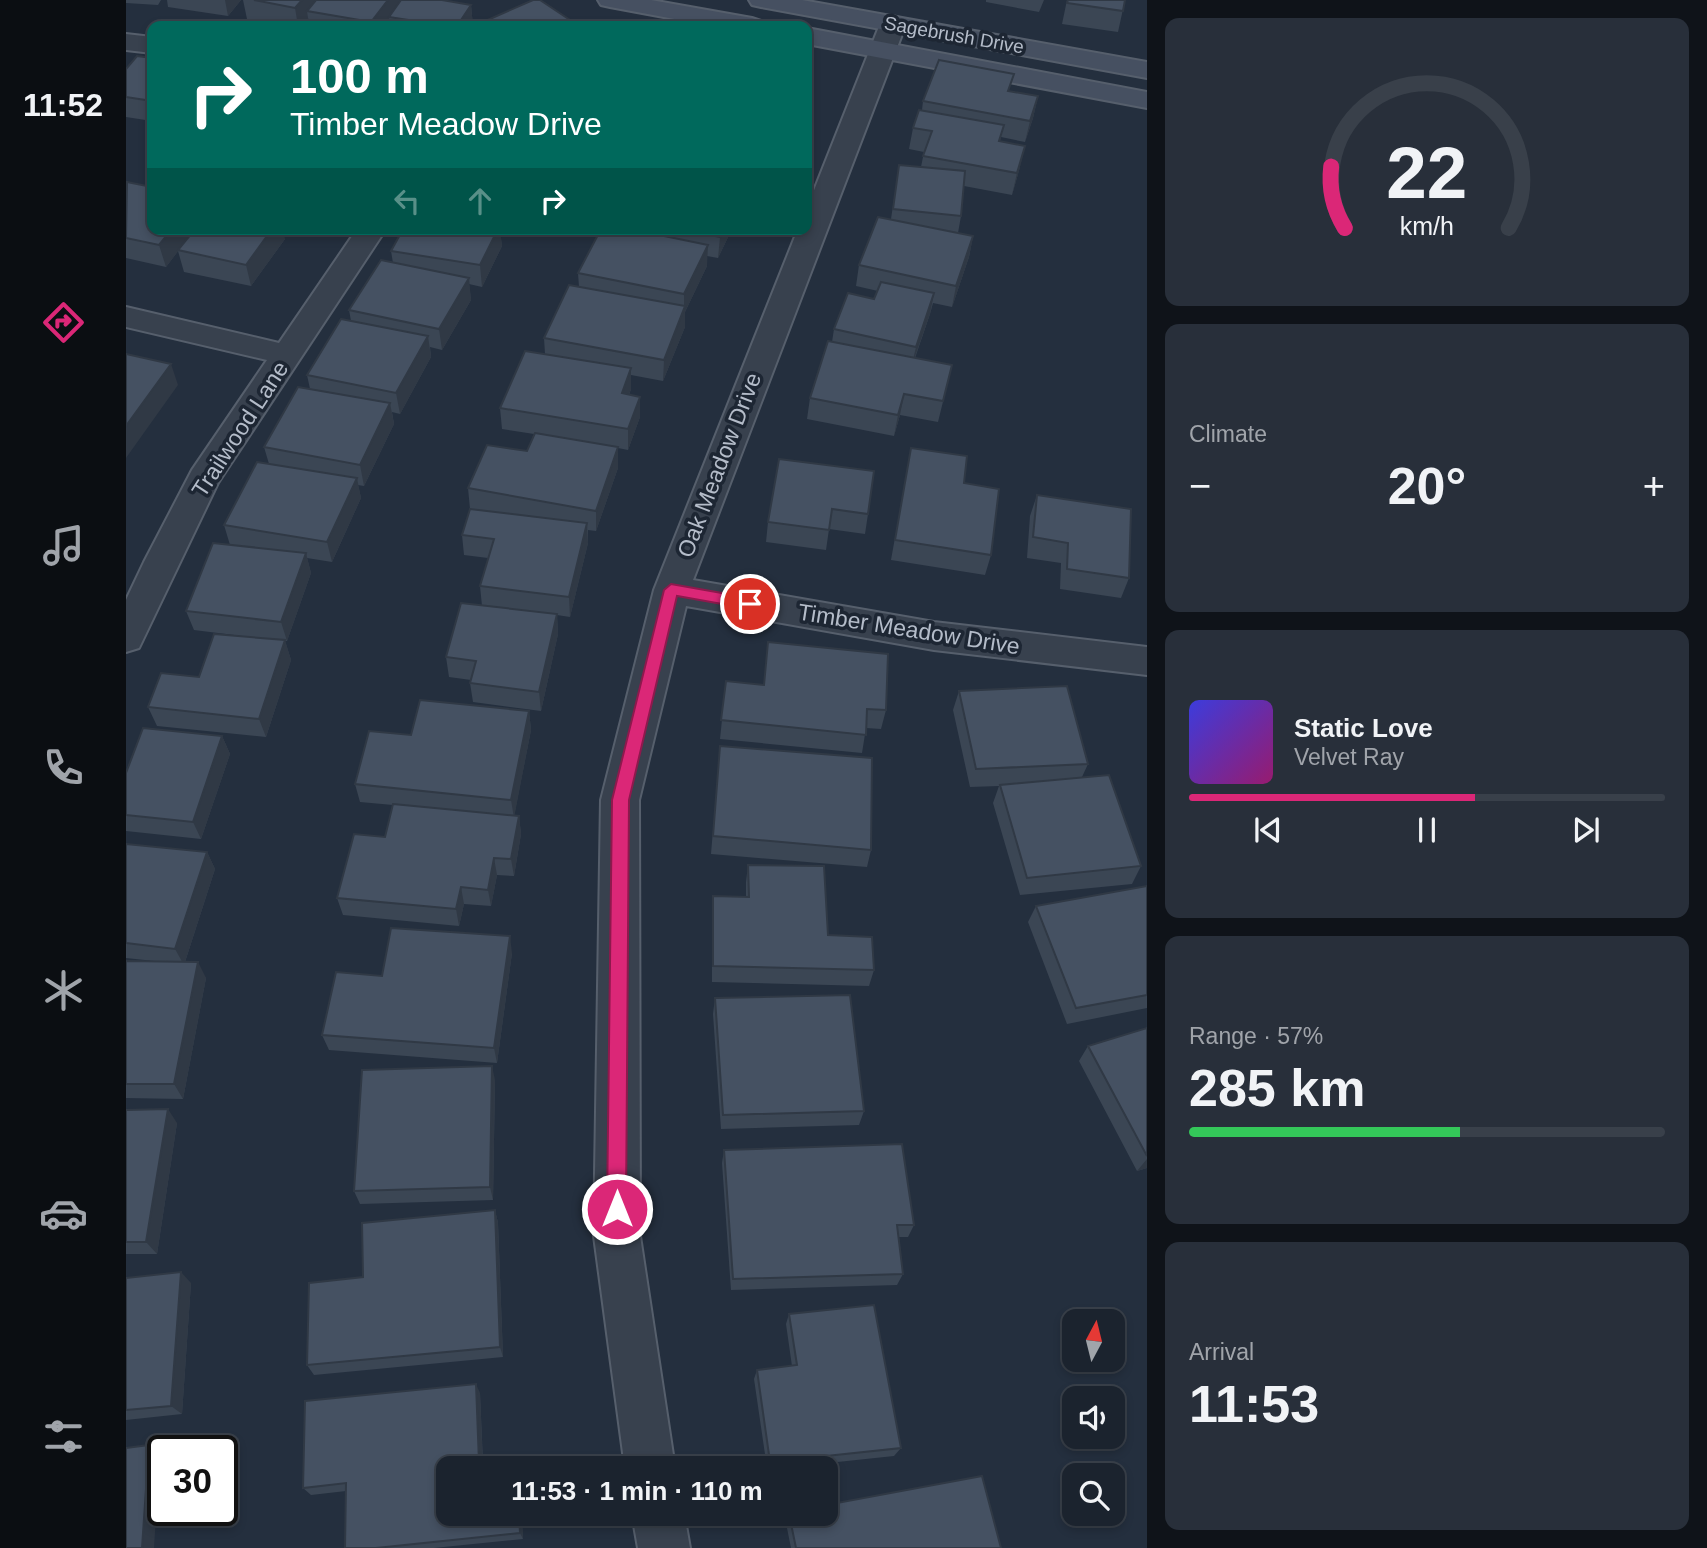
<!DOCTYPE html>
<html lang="en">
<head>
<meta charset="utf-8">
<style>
  body { margin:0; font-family:Helvetica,sans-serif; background:#282f3a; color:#f1f3f6; height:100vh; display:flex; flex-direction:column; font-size:26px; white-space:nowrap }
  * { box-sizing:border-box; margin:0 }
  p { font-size:23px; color:#a0a4aa }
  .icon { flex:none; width:38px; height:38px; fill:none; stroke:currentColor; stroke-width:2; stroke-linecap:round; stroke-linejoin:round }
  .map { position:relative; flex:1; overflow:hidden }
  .sheet { display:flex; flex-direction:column; gap:18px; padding:18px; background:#0f1319; width:560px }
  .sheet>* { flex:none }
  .banner { position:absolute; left:21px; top:21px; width:665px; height:214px; border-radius:14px; box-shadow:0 4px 10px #0003,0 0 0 2px #39404a; background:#00695c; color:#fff; overflow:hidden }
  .needle { width:46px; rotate:7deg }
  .fabs { position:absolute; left:936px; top:1309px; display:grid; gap:14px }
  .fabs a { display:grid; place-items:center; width:63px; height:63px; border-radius:14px; background:#1b232e; box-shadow:0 4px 10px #0003,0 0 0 2px #39404a; font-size:35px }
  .speed { position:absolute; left:21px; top:1435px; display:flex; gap:14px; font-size:35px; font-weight:700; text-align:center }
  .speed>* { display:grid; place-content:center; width:91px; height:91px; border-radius:50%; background:#1b232e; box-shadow:0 4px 10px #0003,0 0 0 2px #39404a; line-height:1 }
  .speed .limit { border:4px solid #111; border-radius:10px; background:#fff; color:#111 }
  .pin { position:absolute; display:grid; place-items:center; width:60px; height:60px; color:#fff; margin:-30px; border:4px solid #fff; border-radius:50%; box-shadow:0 2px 7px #0007 }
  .me { position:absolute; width:77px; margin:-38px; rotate:0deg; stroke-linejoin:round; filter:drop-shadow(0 0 5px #0008) }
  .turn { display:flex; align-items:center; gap:24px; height:147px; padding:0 28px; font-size:32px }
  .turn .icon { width:91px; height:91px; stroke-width:2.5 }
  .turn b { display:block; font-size:49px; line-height:60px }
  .lanes { display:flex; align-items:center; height:66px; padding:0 28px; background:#0003; justify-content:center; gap:35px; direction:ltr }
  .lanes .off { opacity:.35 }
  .big { font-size:52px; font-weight:700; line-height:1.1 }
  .sheet .tile { flex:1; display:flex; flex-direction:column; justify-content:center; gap:10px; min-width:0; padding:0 24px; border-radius:14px; background:#282f3a }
  .sheet .dial { align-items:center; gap:0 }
  .dial svg { height:182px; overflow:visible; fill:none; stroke:#39404a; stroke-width:7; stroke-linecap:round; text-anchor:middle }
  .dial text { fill:#f1f3f6; stroke:none }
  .song { display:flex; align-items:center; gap:21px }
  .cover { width:84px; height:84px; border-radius:10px; background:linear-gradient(135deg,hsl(240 70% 55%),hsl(320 70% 35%)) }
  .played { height:7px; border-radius:4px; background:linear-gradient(90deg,#db2777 60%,#39404a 60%) }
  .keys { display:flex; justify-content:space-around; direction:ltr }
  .heat { display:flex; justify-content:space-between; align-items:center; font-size:38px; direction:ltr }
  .charge { height:10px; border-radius:5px; background:linear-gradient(90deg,#34c759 57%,#39404a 0) }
  .trip { position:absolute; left:310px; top:1456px; width:402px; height:70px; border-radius:14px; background:#1b232e; box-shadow:0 4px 10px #0003,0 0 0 2px #39404a; font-weight:700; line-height:70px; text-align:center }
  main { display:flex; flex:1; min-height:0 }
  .tabs { display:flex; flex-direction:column; width:126px; justify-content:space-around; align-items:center; background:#0b0e12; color:#a0a4aa }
  .tabs .icon { width:49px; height:49px }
  .tabs .on { color:#db2777 }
  .tabs b { font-size:32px; color:#f1f3f6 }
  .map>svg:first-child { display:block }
</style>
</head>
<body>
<main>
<nav class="tabs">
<b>11:52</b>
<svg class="icon on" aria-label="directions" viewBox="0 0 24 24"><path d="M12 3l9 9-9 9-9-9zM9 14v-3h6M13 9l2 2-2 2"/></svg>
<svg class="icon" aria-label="music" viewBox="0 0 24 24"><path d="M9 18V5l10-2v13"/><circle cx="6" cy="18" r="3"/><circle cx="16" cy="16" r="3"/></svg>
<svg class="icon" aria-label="phone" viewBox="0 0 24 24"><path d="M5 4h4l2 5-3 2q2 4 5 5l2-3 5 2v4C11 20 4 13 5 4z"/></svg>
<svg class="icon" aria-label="climate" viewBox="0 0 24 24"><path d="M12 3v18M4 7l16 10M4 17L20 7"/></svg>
<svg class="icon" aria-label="car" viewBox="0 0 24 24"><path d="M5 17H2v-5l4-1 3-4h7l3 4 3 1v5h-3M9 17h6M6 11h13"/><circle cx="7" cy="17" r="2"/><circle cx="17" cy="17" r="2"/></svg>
<svg class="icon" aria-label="filters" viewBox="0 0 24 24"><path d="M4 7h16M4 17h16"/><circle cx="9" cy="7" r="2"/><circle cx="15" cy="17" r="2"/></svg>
</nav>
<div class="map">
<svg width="1021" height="1548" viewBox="0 0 1021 1548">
  <rect width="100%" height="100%" fill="#242f3e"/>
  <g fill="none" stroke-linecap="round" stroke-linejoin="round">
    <defs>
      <path id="street" d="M767 16 776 19 780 24 567 580 808 622 1021 647V675L808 650 560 606 513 800 514 1236 549 1468H499L468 1236 475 800 528 590 672 229H681V208L754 24 758 19Z
        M0 34 26 37V53L0 50Z
        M231 229H260L92 483 13 648 0 652V600L18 562 66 470 141 360 0 327V307L153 343Z
        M506 1514H558L564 1548H512Z"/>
      <path id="secondary" d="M472 0H525L626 18 635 21 639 26H586L484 7 475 5Z
        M623 0H676L1021 62V78L635 7 626 5Z
        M681 28 1021 92V108L681 44Z"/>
    </defs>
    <use href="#street" stroke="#565f6c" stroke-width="4"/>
    <use href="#secondary" stroke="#565f6c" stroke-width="4"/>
    <use href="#street" fill="#38414e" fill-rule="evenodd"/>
    <use href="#secondary" fill="#465061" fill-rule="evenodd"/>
  </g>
  <path fill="#3b4654" d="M0 0H35L32 5 0 3Z
    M41 0H115L102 16 42 7Z
    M117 0H316L345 5 347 26H264V23L261 26H184L182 18 175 26H159L121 19Z
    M860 0H918L913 12 860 2Z
    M941 0H999L992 32 936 24Z
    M26 58V121L0 117V69Z
    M884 91 912 96 907 118 899 142 875 137 874 141 894 167 886 195 838 186 835 216 832 233 847 236 843 257 826 307 807 303 804 314 789 358 826 365 812 422 774 415 768 436 681 419 684 398 706 342 708 329 748 299 752 291 730 286 733 265 765 219 773 165 795 167 798 152 783 149 787 128 796 110 797 101Z
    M0 183 26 229 159 239 125 286 58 272 52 251 40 267 0 258Z
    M277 229H388L386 234 374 232 376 246 356 287 343 284 345 300 316 350 304 347 305 357 274 414 266 412 268 424 238 486 232 485 235 498 206 562 181 558 185 573 161 641H159L165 660 140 737 31 726 22 707 73 677 131 638 68 630 60 611 104 545 98 525 143 464 138 447 184 389 181 375 225 321 223 310 267 263 265 251Z
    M475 229H606L592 258 581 256V266L559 312V327L537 381 505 375V389L503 395 514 417 502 450 492 448V468L470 531 462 530V543L444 617 431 615 432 634 415 711 347 702 344 683 345 680 323 677 320 657 356 606 354 586 362 558 338 555 336 535 344 509 342 488 401 451 408 434 376 429 374 408 419 354 418 338 453 287 452 273Z
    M785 448 838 483 865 555 859 575 765 560Z
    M653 459 742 514 739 534 703 529 700 550 640 542 642 522Z
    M911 495 1003 578 995 598 934 589 935 563 901 558 904 516Z
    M600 681 760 710 755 729 740 728 736 753 594 739Z
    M833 691 962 764 956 777 1015 866 1006 884 894 895 867 803 873 786 844 787 827 710Z
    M403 711 405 730 388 816H393L395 834 388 876 371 875 365 906 338 904 333 926 217 915 211 898 259 837 267 805 234 802 229 784 285 735Z
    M96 736 104 754 75 839 0 831V773Z
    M594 746 745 850 741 867 585 854Z
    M0 844 81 852 89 869 59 962 80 978 57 1099 0 1098V961H28L0 958Z
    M622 865 702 935 748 970 743 986 586 982V913L587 896 620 897V882Z
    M1021 886V1008L941 1024 902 922 910 906Z
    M386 953 371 1063 203 1050 196 1035 256 976Z
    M589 998 738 1111 733 1125 595 1129 587 1014Z
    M1021 1028V1168L1011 1171 953 1061 962 1046Z
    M369 1080 367 1200 234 1204 228 1191Z
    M0 1110 51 1123 31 1254H0Z
    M598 1150 788 1225 782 1237H773L777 1274 771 1285 605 1290 596 1163Z
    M369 1210 372 1223 377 1357 188 1375 181 1365 237 1277Z
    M0 1278 65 1283 56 1414 0 1420Z
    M663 1314 775 1448 768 1456 655 1468H641L628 1379 631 1370 666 1366 660 1324Z
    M354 1393 357 1462 393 1465 397 1539 308 1548H219L220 1491 185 1495 177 1488Z
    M661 1514H700L875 1548H665L659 1518Z"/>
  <path fill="#303945" d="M99 0H115L102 16Z
    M176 0H198L181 11 182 18 175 26H172L169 8Z
    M262 0H275L263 17 264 23 261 26H246L245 22Z
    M345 5 347 26H331Z
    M447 22V26H437Z
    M912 96 907 118 899 142 904 121Z
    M899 146 894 167 886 195 891 173Z
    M46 229H69L40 267 33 245Z
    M146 229H157L159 239 125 286 120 265Z
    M372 229H374L376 246 356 287 354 265Z
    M597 229H606L592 258 594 237Z
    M847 236 843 257 826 307 830 286Z
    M582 245 581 266 559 312V327L537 381 538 360 558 310V294Z
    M343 278 345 300 316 350 313 329Z
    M808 293 804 314 785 368 790 347Z
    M302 336 305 357 274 414 270 393Z
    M45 364 52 385 0 458V426Z
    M505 368V389L496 414V393Z
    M778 394 774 415 768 436 772 415Z
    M514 397V417L502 450V429Z
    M264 403 268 424 238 486 234 465Z
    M492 447V468L470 531V511Z
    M231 478 235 498 206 562 201 542Z
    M461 523 462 543 444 617 443 597Z
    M180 553 185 573 161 641 155 622Z
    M431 614 432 634 415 711 413 692Z
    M159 640 165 660 140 737 133 719Z
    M403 711 405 730 388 818 385 800Z
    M96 736 104 754 75 839 67 822Z
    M393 816 395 834 388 876 385 859Z
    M81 852 89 869 58 965 49 949Z
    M368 858 371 875 365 906 362 890Z
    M335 887 338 904 333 926 330 909Z
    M384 936 386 953 371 1063 368 1048Z
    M72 962 80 978 57 1099 48 1084Z
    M366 1066 369 1080 367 1200 364 1187Z
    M42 1109 51 1123 31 1254 20 1242Z
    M1021 1159V1168L1011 1171Z
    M369 1210 372 1223 377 1357 374 1347Z
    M55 1272 65 1283 56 1414 45 1406Z
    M350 1384 354 1393 357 1468 353 1462Z
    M23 1445 34 1453 28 1548H16Z
    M393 1514H396L397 1539 394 1533Z"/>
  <path fill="#455162" stroke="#303945" stroke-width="2" d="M128 0H176L169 8Z
    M190 0H262L245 22 181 11Z
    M275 0H316L345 5 331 26H321L263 17Z
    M407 0H414L447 22 437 26H348Z
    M942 0H999L997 11 941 3Z
    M588 21 617 26H585Z
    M11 56 26 58V101L0 97V69Z
    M813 60 888 74 882 91 912 96 904 121 797 101Z
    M793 110 878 125 873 141 899 146 891 173 797 156 806 131 787 128Z
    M773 165 839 171 835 216 767 209Z
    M1 182 26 187V229H46L33 245 0 238Z
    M752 217 847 236 830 286 733 265Z
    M69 229H146L120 265 52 250Z
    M277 229H372L354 265 265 251Z
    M475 229H504L582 245 558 294 452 273Z
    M557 229H597L594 237Z
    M255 260 343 278 313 329 223 310Z
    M755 282 808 293 790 347 708 329 722 293 748 299Z
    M443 285 559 306 538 360 418 338Z
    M215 319 302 336 270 393 181 375Z
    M702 341 826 365 817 401 778 394 772 415 684 398Z
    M399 351 505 368 496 393 514 397 502 429 374 408Z
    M0 354 45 364 0 426Z
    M172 387 264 403 234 465 138 447Z
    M409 433 492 447 470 511 342 488 361 445 401 451Z
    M785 448 841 456 838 483 873 489 865 555 769 540Z
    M653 459 748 471 742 514 706 509 703 530 642 522Z
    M131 462 231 478 201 542 98 525Z
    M911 495 1005 509 1003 578 941 569 942 543 907 537Z
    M344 509 461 523 443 597 354 586 368 539 336 535Z
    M87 543 180 553 155 622 60 611Z
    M335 603 431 614 413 692 344 683 350 661 320 657Z
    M88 634 159 640 133 719 22 707 35 673 73 677Z
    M642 642 762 654 760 710 741 709 740 735 595 720 600 681 638 685Z
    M941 686 962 764 850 769 833 691Z
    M294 700 403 711 385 800 229 784 243 731 285 735Z
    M17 728 96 736 67 822 0 815V773Z
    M594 746 746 758 745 850 587 836Z
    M983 775 1015 866 901 878 874 785Z
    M267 804 393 816 385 859 368 858 362 890 335 887 330 909 211 898 228 834 259 837Z
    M0 844 81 852 49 949 0 943Z
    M622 865 698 866 702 935 746 937 748 970 587 966V896L623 897Z
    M1021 886V995L950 1008 910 906Z
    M265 928 384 936 368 1048 196 1035 210 972 256 976Z
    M0 961 72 962 48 1084H0Z
    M724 995 738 1111 597 1115 589 998Z
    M1021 1028V1156L962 1046Z
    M366 1066 364 1187 228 1191 236 1070Z
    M42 1109 20 1242H0V1110Z
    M776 1144 788 1225H771L777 1274 607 1279 598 1150Z
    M369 1210 374 1347 181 1365 183 1283 237 1277 236 1223Z
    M55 1272 45 1406 0 1410V1278Z
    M748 1305 775 1448 644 1462 631 1370 671 1365 663 1314Z
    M350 1384 353 1462 390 1458 391 1468H322V1514H393L394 1533 250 1548H219L220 1483 177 1488 179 1401Z
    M23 1445 16 1548H0V1448Z
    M856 1476 875 1548H670L663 1514H700V1505Z"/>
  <path fill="#db2777" stroke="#8e194d" stroke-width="2" d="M545 584 624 598 632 604 624 609 551 596 503 800 500 1209 498 1216 491 1219 484 1216 481 1209 486 800 538 590Z"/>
  <g text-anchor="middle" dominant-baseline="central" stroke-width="7" stroke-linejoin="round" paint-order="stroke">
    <g font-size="19" fill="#b4bcc9" stroke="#1d2633">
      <text transform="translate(828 35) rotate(10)">Sagebrush Drive</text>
    </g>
    <g font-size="23" fill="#b4bcc9" stroke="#1d2633">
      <text transform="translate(114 429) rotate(-57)">Trailwood Lane</text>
      <text transform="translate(593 465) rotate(-69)">Oak Meadow Drive</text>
      <text transform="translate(783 629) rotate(9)">Timber Meadow Drive</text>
    </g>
  </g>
</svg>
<div class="fabs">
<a><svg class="needle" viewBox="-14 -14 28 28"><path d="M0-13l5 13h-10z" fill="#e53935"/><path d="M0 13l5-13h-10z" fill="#a0a4aa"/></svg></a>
<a><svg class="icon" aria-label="sound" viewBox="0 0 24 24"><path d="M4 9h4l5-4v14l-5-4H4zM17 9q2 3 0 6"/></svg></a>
<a><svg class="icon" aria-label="search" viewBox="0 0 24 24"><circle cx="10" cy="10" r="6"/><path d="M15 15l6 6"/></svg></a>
</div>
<div class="speed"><div class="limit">30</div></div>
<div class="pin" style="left:624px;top:604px;background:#d93025"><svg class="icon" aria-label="arrive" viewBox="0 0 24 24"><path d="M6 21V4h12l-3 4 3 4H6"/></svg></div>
<svg class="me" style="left:491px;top:1209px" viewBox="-20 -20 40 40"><circle r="17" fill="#db2777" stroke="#fff" stroke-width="3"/><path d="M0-11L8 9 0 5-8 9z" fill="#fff"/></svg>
<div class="trip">11:53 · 1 min · 110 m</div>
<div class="banner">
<div class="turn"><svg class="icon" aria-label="right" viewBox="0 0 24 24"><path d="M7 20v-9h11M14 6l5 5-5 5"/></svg><div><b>100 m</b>Timber Meadow Drive</div></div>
<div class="lanes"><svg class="icon off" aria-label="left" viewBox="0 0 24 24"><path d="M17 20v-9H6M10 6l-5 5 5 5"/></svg><svg class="icon off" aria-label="ahead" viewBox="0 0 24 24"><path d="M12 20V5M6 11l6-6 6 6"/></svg><svg class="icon" aria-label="right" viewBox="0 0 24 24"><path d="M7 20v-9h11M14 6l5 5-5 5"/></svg></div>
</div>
</div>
<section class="sheet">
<div class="tile dial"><svg viewBox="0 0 100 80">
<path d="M14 69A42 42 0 1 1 86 69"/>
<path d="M14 69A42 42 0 0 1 8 42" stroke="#db2777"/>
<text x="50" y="56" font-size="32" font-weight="700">22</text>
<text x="50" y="72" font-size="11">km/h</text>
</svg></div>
<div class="tile"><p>Climate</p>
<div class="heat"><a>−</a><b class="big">20°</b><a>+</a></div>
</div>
<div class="tile">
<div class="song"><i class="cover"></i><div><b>Static Love</b><p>Velvet Ray</p></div></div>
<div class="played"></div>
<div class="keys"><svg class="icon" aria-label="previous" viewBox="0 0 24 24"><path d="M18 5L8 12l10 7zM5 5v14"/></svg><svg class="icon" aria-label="pause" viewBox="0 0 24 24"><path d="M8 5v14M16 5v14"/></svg><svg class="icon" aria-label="next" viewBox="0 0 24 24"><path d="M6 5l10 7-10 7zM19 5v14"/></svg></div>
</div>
<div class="tile"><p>Range · 57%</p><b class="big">285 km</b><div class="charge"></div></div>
<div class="tile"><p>Arrival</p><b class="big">11:53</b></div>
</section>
</main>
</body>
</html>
